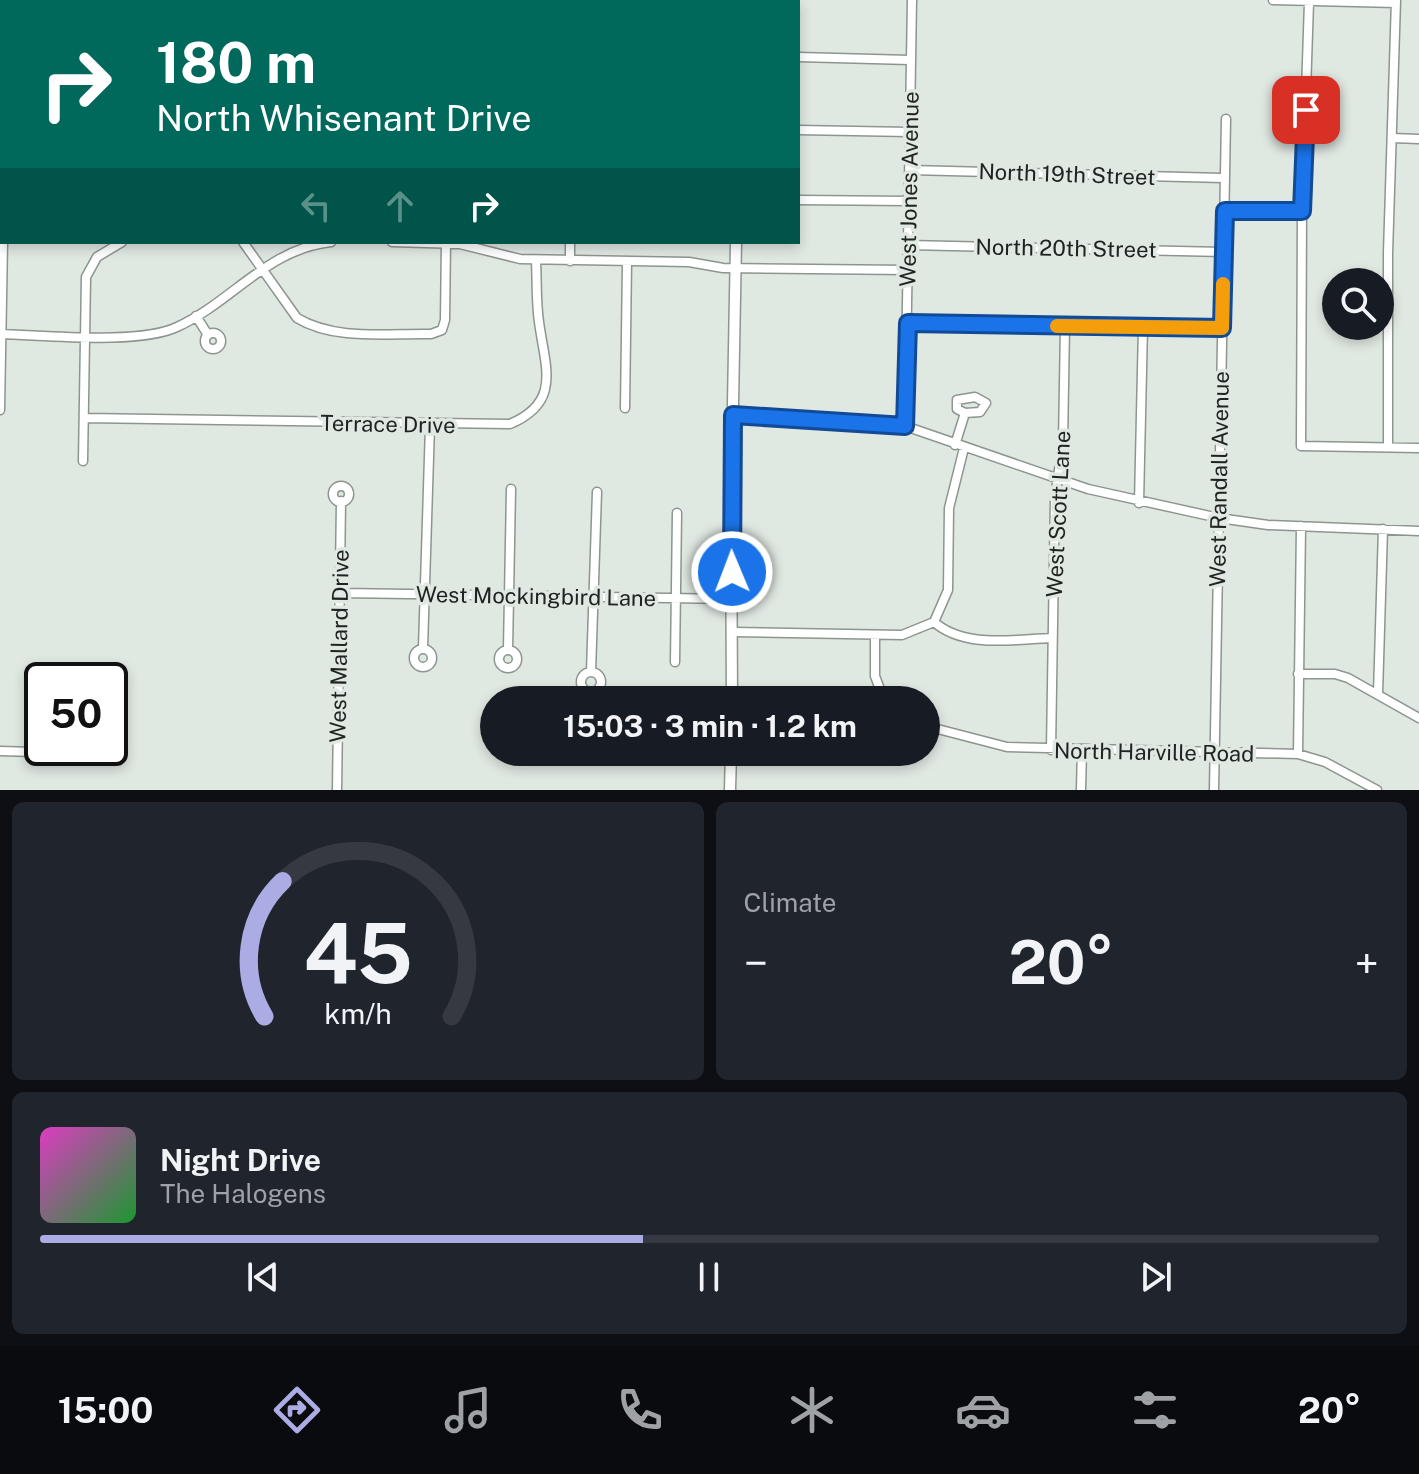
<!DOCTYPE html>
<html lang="en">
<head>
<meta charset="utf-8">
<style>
  body { margin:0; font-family:"Public Sans",sans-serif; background:#20242c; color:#f1f3f6; height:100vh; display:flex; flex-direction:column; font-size:30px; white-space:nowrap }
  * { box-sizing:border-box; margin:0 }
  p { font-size:26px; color:#9ea1a6 }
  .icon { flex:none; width:44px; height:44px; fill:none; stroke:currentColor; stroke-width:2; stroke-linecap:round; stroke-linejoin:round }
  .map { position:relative; height:790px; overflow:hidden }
  .details { display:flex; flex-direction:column; gap:12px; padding:12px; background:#0d0f14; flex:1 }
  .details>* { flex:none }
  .top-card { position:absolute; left:0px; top:0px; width:800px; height:244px; box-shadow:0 4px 12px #0003; background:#00695c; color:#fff; overflow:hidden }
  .controls { position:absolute; left:1322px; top:268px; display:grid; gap:16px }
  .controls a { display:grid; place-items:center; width:72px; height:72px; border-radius:50%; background:#171b24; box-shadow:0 4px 12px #0003; font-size:40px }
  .speed { position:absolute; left:24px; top:662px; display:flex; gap:16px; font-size:40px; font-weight:700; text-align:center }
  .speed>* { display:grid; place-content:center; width:104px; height:104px; border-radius:50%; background:#171b24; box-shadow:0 4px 12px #0003; line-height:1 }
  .speed .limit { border:4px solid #111; border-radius:12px; background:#fff; color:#111 }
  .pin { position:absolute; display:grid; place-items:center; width:68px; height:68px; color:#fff; margin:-34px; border-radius:16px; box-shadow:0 4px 12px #0006 }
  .me { position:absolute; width:88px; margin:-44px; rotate:359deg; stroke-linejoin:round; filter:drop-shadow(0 0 6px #0008) }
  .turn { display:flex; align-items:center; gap:28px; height:168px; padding:0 24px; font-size:36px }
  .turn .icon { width:104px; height:104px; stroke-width:2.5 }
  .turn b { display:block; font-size:56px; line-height:68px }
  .lanes { display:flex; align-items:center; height:76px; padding:0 24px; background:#0003; justify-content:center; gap:40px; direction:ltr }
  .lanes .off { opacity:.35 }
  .big { font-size:60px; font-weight:700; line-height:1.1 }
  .details .tile { flex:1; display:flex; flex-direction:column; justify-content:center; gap:12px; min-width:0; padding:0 28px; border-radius:12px; background:#20242c }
  .details .dial { align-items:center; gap:0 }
  .dial svg { height:208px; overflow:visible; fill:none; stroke:#363941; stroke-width:7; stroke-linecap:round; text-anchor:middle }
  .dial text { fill:#f1f3f6; stroke:none }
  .song { display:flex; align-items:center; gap:24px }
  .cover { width:96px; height:96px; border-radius:12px; background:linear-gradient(135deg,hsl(310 70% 55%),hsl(130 70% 35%)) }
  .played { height:8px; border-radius:4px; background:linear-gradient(90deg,#abace4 45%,#363941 45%) }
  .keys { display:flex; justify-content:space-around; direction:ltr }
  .heat { display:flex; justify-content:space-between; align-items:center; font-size:44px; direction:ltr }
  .details .tiles { flex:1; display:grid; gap:12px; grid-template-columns:1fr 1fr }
  .tile:last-child { grid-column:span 2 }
  .trip { position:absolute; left:480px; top:686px; width:460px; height:80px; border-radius:40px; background:#171b24; box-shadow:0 4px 12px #0003; font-weight:700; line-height:80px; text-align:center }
  .tabs { display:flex; height:128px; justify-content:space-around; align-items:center; background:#090b0e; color:#9ea1a6 }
  .tabs .icon { width:56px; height:56px }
  .tabs .active { color:#abace4 }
  .tabs b { font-size:36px; color:#f1f3f6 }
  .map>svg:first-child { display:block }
</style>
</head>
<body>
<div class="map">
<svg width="1419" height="790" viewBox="0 0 1419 790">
  <rect width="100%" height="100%" fill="#e0e8e2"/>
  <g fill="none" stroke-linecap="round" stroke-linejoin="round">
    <defs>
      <path id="minor" d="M1273 0 1396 3
        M7 2V0
        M1309 2 1302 211 1301 446 1419 448
        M798 57 910 60
        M798 130 910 132
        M1392 138 1419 139
        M0 161H2
        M910 170 1223 178
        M798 200 909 201
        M1225 211H1302
        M243 242 297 318C335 341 388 333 431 334L442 330 445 320 446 242
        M392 242 460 244 520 259 689 262 723 268 907 270
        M908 245 1224 252
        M570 261V242
        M196 316 208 335
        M908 323 1222 328
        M205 341a8 8 0 1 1 16 0a8 8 0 1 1-16 0Z
        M0 334C45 335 139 345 177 327 232 302 267 249 331 242
        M625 408 627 262
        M0 410 3 242
        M733 415 905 426 1088 489 1219 518 1268 525 1419 531
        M84 418 510 424C562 402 545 367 539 322 536 302 537 280 536 260
        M905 426 912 0
        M955 445 965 413 980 412 986 403 975 397 957 400V409L965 413
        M1388 447V253L1396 0
        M83 461 86 277 97 257 122 242
        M333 494a8 8 0 1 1 16 0a8 8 0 1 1-16 0Z
        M1139 503 1143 326
        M341 593 732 599
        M934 622C965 649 1014 639 1052 638
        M733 632 902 635 934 622 948 590 949 508 964 448
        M875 635V676L884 700
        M423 648 430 425
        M414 658a9 9 0 1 1 18 0a9 9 0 1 1-18 0Z
        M508 650 511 489
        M499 659a9 9 0 1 1 18 0a9 9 0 1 1-18 0Z
        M675 662 677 513
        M591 672 597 492
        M581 682a10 10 0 1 1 20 0a10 10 0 1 1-20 0Z
        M1298 674H1335L1348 678 1419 718
        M1378 694 1383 529
        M926 726 1007 747 1298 754 1325 762 1377 790
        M1051 750 1055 496 1063 443 1065 326
        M0 751 35 752
        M1298 754 1301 526
        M1081 789 1082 750
        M337 790 341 501
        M1214 790 1226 119"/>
      <path id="major" d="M741 2V0
        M732 700 731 512 736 242
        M730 790 731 752"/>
    </defs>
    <use href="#minor" stroke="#8d958f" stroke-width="11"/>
    <use href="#major" stroke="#8d958f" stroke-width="13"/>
    <use href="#minor" stroke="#fff" stroke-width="8"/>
    <use href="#major" stroke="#fff" stroke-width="10"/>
  </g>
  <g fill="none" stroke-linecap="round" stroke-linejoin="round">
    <defs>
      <path id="route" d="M732 572 733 415 905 426 908 323 1222 328 1225 211H1302L1306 110"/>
    </defs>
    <use href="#route" stroke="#114b97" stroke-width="20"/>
    <use href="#route" stroke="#1a73e8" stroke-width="14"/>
    <path stroke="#f59e0b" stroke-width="14" d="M1057 326 1222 328 1223 284"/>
  </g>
  <g text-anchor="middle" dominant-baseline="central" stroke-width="7" stroke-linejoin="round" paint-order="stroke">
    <g font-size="22" fill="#202320" stroke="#e0e8e2">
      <text transform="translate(1067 174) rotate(2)">North 19th Street</text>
      <text transform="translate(909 189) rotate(-89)">West Jones Avenue</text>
      <text transform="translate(1066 248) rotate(1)">North 20th Street</text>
      <text transform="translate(388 424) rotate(1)">Terrace Drive</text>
      <text transform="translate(1219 479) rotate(-89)">West Randall Avenue</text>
      <text transform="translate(1058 514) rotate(-87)">West Scott Lane</text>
      <text transform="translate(536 596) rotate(1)">West Mockingbird Lane</text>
      <text transform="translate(339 646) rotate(-89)">West Mallard Drive</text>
      <text transform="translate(1154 752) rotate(1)">North Harville Road</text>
    </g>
  </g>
</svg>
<div class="controls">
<a><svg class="icon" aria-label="search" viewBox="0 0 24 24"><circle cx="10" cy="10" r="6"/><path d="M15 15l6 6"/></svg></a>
</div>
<div class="speed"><div class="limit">50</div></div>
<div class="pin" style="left:1306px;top:110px;background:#d93025"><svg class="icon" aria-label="arrive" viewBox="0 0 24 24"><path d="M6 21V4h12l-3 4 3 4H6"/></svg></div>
<svg class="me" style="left:732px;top:572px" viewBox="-20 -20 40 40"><circle r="17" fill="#1a73e8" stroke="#fff" stroke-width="3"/><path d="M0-11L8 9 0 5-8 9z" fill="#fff"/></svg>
<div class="trip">15:03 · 3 min · 1.2 km</div>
<div class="top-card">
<div class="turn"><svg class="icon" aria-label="right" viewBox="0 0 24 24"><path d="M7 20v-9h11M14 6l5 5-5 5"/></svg><div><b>180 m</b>North Whisenant Drive</div></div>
<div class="lanes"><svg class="icon off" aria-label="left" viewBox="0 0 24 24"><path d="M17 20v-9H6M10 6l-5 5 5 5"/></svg><svg class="icon off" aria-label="ahead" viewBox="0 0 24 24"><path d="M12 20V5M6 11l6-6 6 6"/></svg><svg class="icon" aria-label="right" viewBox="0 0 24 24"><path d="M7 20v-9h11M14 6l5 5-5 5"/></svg></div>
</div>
</div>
<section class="details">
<div class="tiles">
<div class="tile dial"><svg viewBox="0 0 100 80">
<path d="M14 69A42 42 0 1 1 86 69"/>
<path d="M14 69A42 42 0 0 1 21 17" stroke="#abace4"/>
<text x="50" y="56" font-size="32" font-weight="700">45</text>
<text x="50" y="72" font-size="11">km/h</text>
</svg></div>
<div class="tile"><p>Climate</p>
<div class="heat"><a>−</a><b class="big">20°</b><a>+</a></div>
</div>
<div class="tile">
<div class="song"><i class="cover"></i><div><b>Night Drive</b><p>The Halogens</p></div></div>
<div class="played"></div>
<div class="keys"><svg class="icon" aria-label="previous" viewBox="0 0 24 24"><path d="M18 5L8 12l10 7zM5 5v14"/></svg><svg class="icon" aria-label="pause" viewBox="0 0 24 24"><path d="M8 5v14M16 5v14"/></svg><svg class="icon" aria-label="next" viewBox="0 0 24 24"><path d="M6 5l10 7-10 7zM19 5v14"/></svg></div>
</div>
</div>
</section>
<nav class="tabs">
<b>15:00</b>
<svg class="icon active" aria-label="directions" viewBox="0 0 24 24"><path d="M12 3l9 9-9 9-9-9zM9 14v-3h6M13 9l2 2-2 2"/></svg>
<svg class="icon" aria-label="music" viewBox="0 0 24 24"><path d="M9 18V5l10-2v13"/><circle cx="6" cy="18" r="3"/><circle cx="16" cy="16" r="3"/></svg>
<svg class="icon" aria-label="phone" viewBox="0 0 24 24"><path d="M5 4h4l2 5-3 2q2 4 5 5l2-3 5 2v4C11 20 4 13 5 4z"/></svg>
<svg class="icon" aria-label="climate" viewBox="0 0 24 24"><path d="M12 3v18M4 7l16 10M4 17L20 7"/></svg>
<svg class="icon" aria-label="car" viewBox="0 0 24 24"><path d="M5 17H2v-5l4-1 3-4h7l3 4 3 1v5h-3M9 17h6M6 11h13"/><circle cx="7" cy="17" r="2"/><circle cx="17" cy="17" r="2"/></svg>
<svg class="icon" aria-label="filters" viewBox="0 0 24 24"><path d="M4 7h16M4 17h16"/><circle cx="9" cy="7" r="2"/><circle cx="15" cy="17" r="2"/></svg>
<b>20°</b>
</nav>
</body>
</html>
